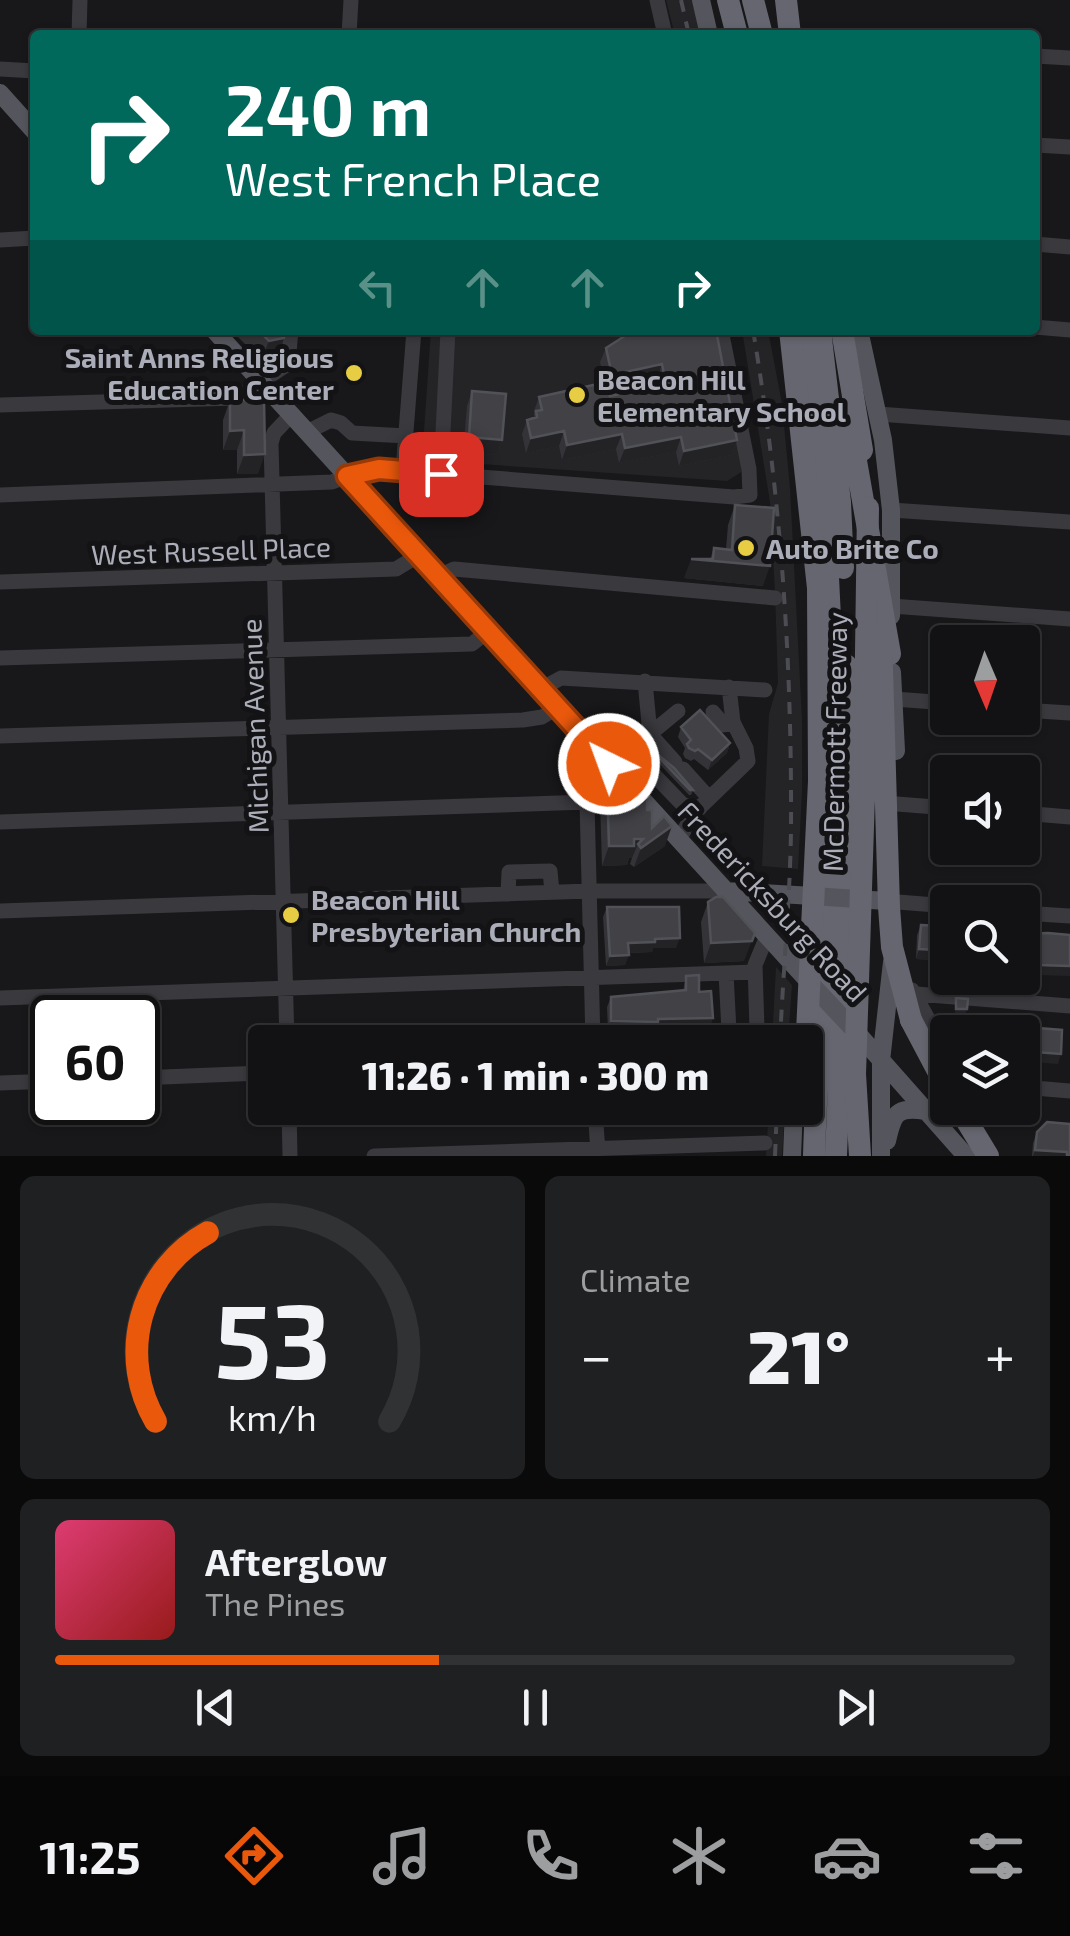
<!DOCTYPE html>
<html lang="en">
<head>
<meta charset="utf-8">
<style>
  body { margin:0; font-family:"Exo 2",sans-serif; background:#1f2022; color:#f1f3f6; height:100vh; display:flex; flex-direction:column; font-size:38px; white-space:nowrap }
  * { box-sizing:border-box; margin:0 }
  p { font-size:32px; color:#9c9ea0 }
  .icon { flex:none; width:55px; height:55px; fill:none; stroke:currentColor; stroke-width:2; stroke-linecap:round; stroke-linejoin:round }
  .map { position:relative; height:1156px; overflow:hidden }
  .sheet { display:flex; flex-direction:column; gap:20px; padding:20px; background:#0a0a0b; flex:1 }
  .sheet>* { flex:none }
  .top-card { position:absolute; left:30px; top:30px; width:1010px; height:305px; border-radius:10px; box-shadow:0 2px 8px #0004,0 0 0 2px #313234; background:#00695c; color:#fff; overflow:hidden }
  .needle { width:65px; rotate:178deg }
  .buttons { position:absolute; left:930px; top:625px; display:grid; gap:20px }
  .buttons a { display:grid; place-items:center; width:110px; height:110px; border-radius:10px; background:#121214; box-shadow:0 2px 8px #0004,0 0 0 2px #313234; font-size:50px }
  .speed { position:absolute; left:30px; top:995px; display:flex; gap:20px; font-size:50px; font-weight:700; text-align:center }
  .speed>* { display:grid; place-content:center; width:130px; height:130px; border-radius:50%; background:#121214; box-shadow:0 2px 8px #0004,0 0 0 2px #313234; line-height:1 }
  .speed .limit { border:5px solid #111; border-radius:15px; background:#fff; color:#111 }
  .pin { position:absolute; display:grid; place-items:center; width:85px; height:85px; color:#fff; margin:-42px; border-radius:20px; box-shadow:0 5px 15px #0006 }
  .me { position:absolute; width:110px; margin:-55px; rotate:318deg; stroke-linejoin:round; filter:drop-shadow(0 0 8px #0008) }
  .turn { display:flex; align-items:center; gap:35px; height:210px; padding:0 30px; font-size:45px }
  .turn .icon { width:130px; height:130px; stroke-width:2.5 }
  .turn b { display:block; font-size:70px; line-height:85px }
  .lanes { display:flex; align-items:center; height:95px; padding:0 30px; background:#0003; justify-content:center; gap:50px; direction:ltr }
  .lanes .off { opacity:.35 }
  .big { font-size:75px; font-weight:800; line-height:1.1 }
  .sheet .widget { flex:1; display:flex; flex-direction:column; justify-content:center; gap:15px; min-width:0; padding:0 35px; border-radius:15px; background:#1f2022 }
  .sheet .dial { align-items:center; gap:0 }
  .dial svg { height:260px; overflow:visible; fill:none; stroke:#313234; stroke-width:7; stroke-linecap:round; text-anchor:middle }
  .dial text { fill:#f1f3f6; stroke:none }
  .song { display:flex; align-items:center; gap:30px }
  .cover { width:120px; height:120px; border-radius:15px; background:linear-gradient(135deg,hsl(340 70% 55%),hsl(0 70% 35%)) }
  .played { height:10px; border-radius:5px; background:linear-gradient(90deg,#ea580c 40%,#313234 40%) }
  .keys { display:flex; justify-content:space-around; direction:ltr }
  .heat { display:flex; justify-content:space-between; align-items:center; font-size:55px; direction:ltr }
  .sheet .tiles { flex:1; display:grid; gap:20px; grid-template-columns:1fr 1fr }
  .widget:last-child { grid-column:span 2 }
  .trip { position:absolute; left:248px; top:1025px; width:575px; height:100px; border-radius:10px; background:#121214; box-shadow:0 2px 8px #0004,0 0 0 2px #313234; font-weight:800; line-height:100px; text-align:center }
  .menu { display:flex; height:160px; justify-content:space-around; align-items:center; background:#070708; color:#9c9ea0 }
  .menu .icon { width:70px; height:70px }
  .menu .active { color:#ea580c }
  .menu b { font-size:45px; color:#f1f3f6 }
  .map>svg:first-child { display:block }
</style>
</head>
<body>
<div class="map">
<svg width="1070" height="1156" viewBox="0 0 1070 1156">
  <rect width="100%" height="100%" fill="#18181a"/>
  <path fill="#242427" d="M666 0H692L700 35H675Z
    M431 330H715L743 471 727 481 422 460Z
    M742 330H768L782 404 790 488 802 720V792L798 869 762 866 769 714 778 683 775 592 770 502Z
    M776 967 792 985 788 1042H772Z
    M769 1108H785L782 1156H766Z"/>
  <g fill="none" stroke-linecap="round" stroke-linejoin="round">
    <path stroke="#39393e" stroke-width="15" d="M657 0 665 35
      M79 35 80 0
      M349 35 351 0
      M1035 56 1070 58
      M0 69 35 71
      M1035 145 1070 147
      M0 240 35 238
      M1035 244 1070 247
      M1035 327 1070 330
      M0 405 236 398 288 364 291 330
      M878 414 1070 428
      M307 432 331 420 341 423 352 433 406 436
      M403 470 414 330
      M441 473 448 330
      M0 495 332 482 361 471 379 469 734 497 750 495 749 469 721 330
      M891 510 1070 522
      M439 576 454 569 775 598
      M0 582 396 569 419 555
      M891 606 1070 619
      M0 658 472 644 488 631
      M541 689 561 678 765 690
      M894 699 948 703
      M1022 710 1070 713
      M713 712 724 725 733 722
      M0 736 523 720 542 717 558 707
      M632 745 637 757 683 805 700 808
      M675 762 650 734 678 711
      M683 769 709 798
      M897 804 948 808
      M1022 813 1070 817
      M0 822 587 802
      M679 840 693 814 748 761 746 748 733 722 729 687
      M508 894 509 872 550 871 552 892
      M898 902 948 906
      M0 911 590 891H725
      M1022 913 1070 916
      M755 972 726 973 729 1031 757 1029 755 965 767 936
      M912 990 948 1055
      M916 994 1070 1006
      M0 998 726 973
      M287 1042 271 443 274 433 291 415
      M593 1042 587 802C594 769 623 750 650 734L645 681
      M138 1078 265 1073
      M0 1083 52 1081
      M1022 1087 1070 1091
      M289 1108 290 1156
      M595 1108 598 1153
      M374 1156 765 1143"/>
    <path stroke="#55565d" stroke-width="18" d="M701 0 709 35
      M0 93 35 132
      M214 330 809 982
      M859 330 883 440 891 510V616
      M892 672 896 751
      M725 891 813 896
      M858 1034 966 1156
      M887 1141C893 1114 896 1106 926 1111
      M792 1156 794 1108
      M881 1156V1061L892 962"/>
    <path stroke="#65666f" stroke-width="22" d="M728 0 737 35
      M753 0 762 35
      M786 0 790 35
      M802 330C830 500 836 673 830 845 826 949 817 1052 814 1156
      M820 330 840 502 843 568
      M842 330 862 450
      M841 417 856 461 890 654
      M911 1020 948 1090
      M959 1108 988 1156
      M836 1156 851 795 846 665"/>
    <path stroke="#4c4d53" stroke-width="4" stroke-dasharray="12 10" stroke-linecap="butt" d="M681 0 689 35
      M753 330C781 496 792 662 791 830 790 901 783 972 780 1042
      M775 1156 777 1108"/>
    <path stroke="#55565d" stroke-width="18" d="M813 896 886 901
      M809 982 858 1034"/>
    <path stroke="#65666f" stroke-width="22" d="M790 330 818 588 819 781 805 1074
      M881 636 889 907 892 947 911 1020
      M860 1156 855 1074 864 796 868 508"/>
  </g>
  <path fill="#343438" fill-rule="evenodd" d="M231 330H285L284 338 277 358 261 360Z
    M634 330 737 440 732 455 679 466 676 452 619 463 616 449 562 460 559 446 526 453 522 434 527 420 534 418V411L539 397 605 383 600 362 606 348ZM657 379 658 386 610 396 609 389Z
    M472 391 502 440 497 455 463 452 467 406Z
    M230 400H264L258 474H237V450H223V420Z
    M735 505 763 586 684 578 710 559 714 548 726 549 728 525Z
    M681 727 730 743 727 753 708 770 694 759 691 761 685 758 683 754 685 748 678 737Z
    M651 749 693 790 691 795H689L650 754Z
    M607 781 631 790 647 810 652 828 665 846 634 867 630 864 632 858H629L627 865 602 866 600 800Z
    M708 902 744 961 704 963 701 922Z
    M607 907 676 948H653L652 952 629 953 625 965 606 966 603 917Z
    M921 925 934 960 916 959 917 935Z
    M686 976 699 992 713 1018 709 1028H655L654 1031H608L607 1007 611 997 683 991Z
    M1037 1132 1070 1156H1032L1033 1143Z"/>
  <path fill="#232326" d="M284 338 277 358 261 360 269 341Z
    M662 364 657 379 606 390 612 375Z
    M244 430 237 450H223L230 431Z
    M564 431 559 446 526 453 531 438Z
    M622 434 616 449 562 460 567 445Z
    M469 437 502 440 497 455 463 452Z
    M681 437 676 452 619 463 625 448Z
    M737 440 732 455 679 466 684 451Z
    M265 454 258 474H237L244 455Z
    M691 559 770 566 763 586 684 578Z
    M730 743 727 753 708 770 712 760Z
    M672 826 665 846 634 867 641 848Z
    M634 839H643L638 844 632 858H629L627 865 602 866 609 846Z
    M755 933 744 961 704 963 711 943Z
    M680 938 676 948H653L652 952 625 953 628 943 655 939Z
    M919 949 937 950 934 960 916 959Z
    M629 955 625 965 606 966 610 956Z
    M1022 959 1040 960 1036 970 1022 969Z
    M1039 965 1070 966V976L1036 975Z
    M956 1009H967L964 1019H952Z
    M713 1018 709 1028H655L654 1031H608L611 1021Z
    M1022 1051 1061 1054 1058 1064 1022 1061Z
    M1035 1150 1067 1152 1066 1156H1033Z"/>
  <path fill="#414146" stroke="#515258" stroke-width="2.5" d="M258 330H285L284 338 269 341Z
    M634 330H700V332L716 330 737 440 684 451 681 437 625 448 622 434 567 445 564 431 531 438 527 420 537 417 536 411 542 410 539 397 607 382 610 396 666 384 662 364 612 375 606 348Z
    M472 391 506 394 502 440 469 437Z
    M230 400H264L265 454 244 455V430L230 431Z
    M735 505 774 508 770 566 691 559H713L714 548 732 550Z
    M700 710 730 743 712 760 698 749 695 751 689 748 687 744 691 740 681 727Z
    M651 749 674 768 693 790H690Z
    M631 780V790L639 789 647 797V810H652V828L664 816 672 826 641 848 638 844 643 839H634V846H609L607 781Z
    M716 897H723L755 933 752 941 711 943 708 902Z
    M607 907H679L680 938 655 939V942L628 943 629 955 610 956Z
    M921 925 939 926 937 950 919 949Z
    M1048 933 1070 935V966L1039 965 1040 960 1022 959V934Z
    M699 975V992L711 991 713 1018 658 1019V1022L611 1021V997L686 990V976Z
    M956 998 968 999 967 1009H956Z
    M972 1017 990 1018V1020L998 1021 997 1026 1020 1028V1018L1031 1019V1026L1038 1028 1062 1030 1061 1054 1022 1051V1032H967V1028H971Z
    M1047 1122 1070 1124V1156H1067V1152L1035 1150 1037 1132Z"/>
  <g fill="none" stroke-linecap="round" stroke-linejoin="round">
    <defs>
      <path id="route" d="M441 474 379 469 347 476 609 764"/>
    </defs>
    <use href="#route" stroke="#983908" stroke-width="25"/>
    <use href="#route" stroke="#ea580c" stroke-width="18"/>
  </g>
  <g fill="#e7cd43" stroke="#131315" stroke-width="4">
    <circle cx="354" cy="373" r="10"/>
    <circle cx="577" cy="395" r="10"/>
    <circle cx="746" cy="548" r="10"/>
    <circle cx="291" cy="915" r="10"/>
  </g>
  <g text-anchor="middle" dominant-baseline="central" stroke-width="10" stroke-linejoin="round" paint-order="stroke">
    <g font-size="28" font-weight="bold" fill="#abadb9" stroke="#131315" text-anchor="start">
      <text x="334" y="357" text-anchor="end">Saint Anns Religious<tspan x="334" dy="32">Education Center</tspan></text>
      <text x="597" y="379">Beacon Hill<tspan x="597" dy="32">Elementary School</tspan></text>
      <text x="766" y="548">Auto Brite Co</text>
      <text x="311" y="899">Beacon Hill<tspan x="311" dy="32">Presbyterian Church</tspan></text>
    </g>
    <g font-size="28" fill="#abadb9" stroke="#131315">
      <text transform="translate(211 550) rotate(-2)">West Russell Place</text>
      <text transform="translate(254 726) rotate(-92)">Michigan Avenue</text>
      <text transform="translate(834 742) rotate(-89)">McDermott Freeway</text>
      <text transform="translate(773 901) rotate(47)">Fredericksburg Road</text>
    </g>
  </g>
</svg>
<div class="buttons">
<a><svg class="needle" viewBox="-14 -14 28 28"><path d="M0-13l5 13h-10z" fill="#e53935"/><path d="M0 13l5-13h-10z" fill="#9c9ea0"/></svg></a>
<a><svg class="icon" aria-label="sound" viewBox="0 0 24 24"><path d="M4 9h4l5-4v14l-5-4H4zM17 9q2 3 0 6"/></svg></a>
<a><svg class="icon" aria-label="search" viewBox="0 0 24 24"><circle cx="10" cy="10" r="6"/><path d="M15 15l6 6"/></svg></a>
<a><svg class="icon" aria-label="layers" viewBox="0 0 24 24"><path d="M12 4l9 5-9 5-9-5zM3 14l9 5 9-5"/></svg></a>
</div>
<div class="speed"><div class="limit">60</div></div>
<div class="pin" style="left:441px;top:474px;background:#d93025"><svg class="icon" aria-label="arrive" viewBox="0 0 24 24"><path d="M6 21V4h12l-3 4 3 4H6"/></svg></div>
<svg class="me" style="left:609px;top:764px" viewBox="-20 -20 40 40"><circle r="17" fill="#ea580c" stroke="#fff" stroke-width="3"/><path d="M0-11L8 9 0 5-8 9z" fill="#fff"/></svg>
<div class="trip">11:26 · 1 min · 300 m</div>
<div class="top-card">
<div class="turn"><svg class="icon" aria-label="right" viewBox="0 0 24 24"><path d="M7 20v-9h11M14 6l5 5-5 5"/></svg><div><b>240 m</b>West French Place</div></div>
<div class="lanes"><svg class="icon off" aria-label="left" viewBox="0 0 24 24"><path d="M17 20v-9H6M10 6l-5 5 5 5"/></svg><svg class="icon off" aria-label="ahead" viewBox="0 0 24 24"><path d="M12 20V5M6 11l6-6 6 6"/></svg><svg class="icon off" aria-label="ahead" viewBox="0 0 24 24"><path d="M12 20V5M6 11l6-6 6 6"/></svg><svg class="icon" aria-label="right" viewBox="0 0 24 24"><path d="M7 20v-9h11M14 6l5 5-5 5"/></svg></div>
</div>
</div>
<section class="sheet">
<div class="tiles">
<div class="widget dial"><svg viewBox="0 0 100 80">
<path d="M14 69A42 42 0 1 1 86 69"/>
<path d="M14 69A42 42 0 0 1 30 11" stroke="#ea580c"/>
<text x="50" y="56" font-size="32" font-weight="700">53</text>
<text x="50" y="72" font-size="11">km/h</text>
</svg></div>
<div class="widget"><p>Climate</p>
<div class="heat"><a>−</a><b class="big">21°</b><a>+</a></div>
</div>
<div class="widget">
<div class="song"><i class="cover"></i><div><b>Afterglow</b><p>The Pines</p></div></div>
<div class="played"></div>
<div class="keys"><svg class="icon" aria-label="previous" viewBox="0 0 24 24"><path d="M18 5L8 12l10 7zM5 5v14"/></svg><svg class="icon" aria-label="pause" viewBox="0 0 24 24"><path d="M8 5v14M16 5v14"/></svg><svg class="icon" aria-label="next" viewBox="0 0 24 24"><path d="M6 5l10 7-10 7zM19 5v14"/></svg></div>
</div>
</div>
</section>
<nav class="menu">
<b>11:25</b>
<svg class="icon active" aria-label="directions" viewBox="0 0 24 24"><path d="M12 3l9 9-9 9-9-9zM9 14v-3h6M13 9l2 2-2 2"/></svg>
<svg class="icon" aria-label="music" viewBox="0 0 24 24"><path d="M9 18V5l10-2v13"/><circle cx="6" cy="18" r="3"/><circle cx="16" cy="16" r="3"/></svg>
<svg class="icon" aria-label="phone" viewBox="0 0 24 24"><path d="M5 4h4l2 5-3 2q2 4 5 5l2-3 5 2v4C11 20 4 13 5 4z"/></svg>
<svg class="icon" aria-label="climate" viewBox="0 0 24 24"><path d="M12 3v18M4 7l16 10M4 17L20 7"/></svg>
<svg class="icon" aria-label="car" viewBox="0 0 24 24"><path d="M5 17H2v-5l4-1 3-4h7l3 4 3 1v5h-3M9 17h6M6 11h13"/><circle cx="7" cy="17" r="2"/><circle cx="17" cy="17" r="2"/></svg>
<svg class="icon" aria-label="filters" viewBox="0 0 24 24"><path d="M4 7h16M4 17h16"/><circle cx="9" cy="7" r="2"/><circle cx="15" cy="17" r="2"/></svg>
</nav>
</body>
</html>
